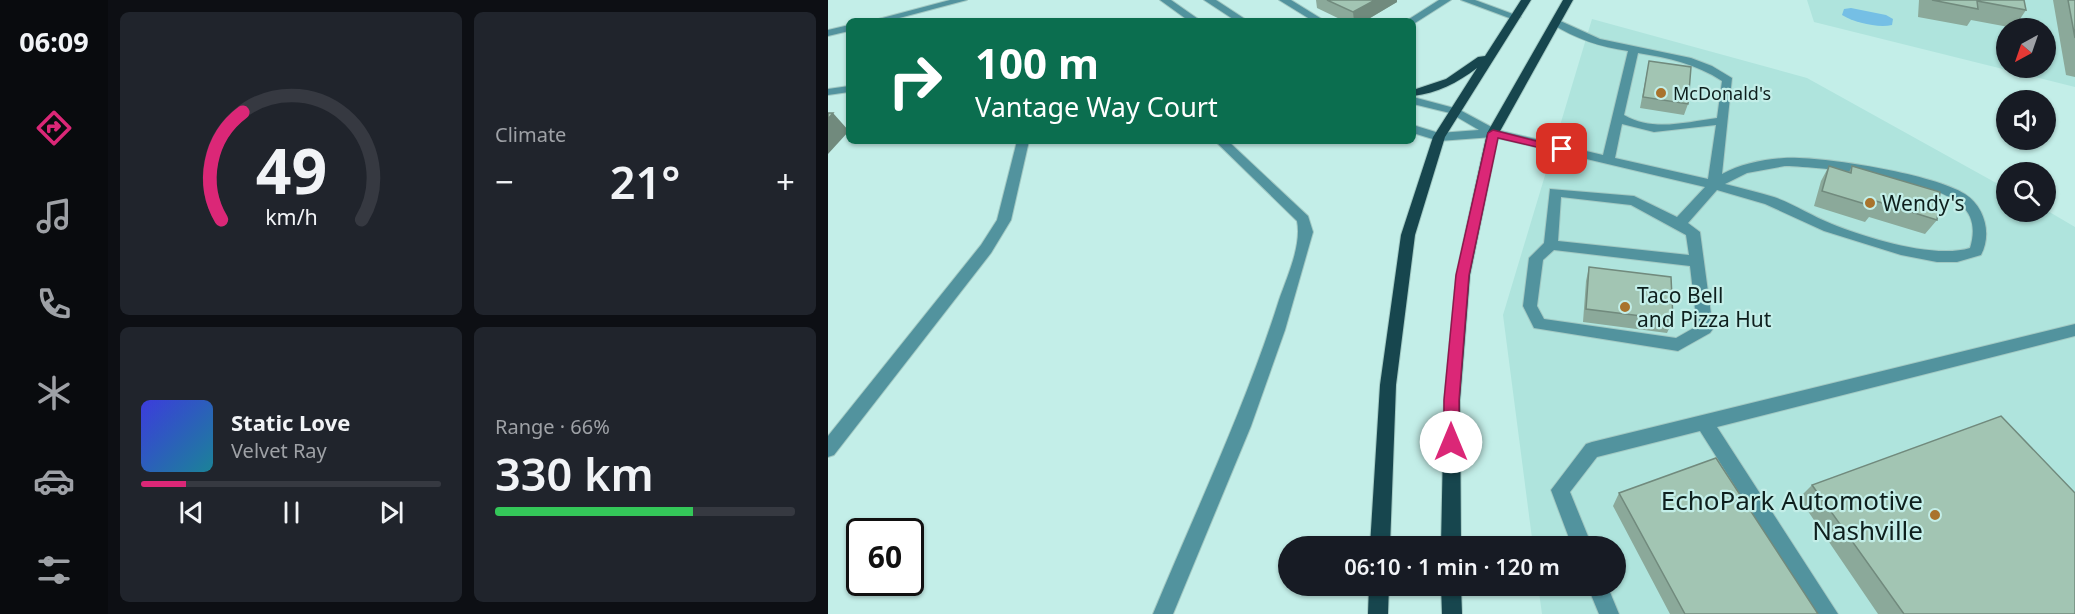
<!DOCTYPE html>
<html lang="en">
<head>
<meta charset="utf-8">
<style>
  body { margin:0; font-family:"Noto Sans",sans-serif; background:#20242c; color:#f1f3f6; height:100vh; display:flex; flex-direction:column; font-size:22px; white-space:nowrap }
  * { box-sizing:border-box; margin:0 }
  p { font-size:20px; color:#9ea1a6 }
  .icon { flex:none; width:33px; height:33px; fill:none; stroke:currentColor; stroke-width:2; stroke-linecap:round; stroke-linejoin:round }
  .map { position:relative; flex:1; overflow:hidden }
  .details { display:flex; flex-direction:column; gap:12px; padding:12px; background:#0d0f14; width:720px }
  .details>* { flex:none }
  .hud { position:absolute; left:18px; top:18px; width:570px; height:126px; border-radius:9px; box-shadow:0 2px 4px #0004; background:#0b6e4f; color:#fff; overflow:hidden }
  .needle { width:39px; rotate:220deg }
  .fabs { position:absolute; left:1168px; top:18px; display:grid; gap:12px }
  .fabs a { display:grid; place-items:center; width:60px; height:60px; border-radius:50%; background:#171b24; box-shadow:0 2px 4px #0004; font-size:30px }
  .speed { position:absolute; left:18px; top:518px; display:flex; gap:12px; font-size:30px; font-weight:700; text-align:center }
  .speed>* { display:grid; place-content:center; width:78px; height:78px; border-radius:50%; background:#171b24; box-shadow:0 2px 4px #0004; line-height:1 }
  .speed .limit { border:3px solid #111; border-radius:9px; background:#fff; color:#111 }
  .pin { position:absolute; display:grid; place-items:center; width:51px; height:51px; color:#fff; margin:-26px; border-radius:12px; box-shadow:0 3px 9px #0006 }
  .me { position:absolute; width:66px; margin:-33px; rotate:0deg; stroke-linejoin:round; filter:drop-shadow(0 0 4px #0008) }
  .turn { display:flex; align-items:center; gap:21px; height:126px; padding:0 30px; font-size:27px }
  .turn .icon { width:78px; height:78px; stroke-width:2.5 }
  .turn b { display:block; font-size:42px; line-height:51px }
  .big { font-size:45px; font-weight:600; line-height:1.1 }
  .details .tile { flex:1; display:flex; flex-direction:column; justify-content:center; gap:9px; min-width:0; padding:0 21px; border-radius:9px; background:#20242c }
  .details .dial { align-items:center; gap:0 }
  .dial svg { height:156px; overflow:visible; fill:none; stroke:#363941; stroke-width:7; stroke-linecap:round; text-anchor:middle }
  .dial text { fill:#f1f3f6; stroke:none }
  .song { display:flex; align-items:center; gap:18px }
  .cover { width:72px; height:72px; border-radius:9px; background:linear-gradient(135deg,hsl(240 70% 55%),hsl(190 70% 35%)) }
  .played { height:6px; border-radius:3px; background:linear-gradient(90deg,#db2777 15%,#363941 15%) }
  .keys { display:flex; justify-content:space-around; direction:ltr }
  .heat { display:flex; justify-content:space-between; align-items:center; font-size:33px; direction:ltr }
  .charge { height:9px; border-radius:4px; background:linear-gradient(90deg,#34c759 66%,#363941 0) }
  .details .tiles { flex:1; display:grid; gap:12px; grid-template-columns:repeat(2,1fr) }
  .trip { position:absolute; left:450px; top:536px; width:348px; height:60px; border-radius:30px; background:#171b24; box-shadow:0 2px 4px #0004; font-weight:600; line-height:60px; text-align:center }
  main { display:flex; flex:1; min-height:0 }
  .menu { display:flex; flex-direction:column; width:108px; justify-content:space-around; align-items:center; background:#090b0e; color:#9ea1a6 }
  .menu .icon { width:42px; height:42px }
  .menu .active { color:#db2777 }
  .menu b { font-size:27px; color:#f1f3f6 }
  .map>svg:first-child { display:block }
</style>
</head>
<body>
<main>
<nav class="menu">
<b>06:09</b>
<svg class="icon active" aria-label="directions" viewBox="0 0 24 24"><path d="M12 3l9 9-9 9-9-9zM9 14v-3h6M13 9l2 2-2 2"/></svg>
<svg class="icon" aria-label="music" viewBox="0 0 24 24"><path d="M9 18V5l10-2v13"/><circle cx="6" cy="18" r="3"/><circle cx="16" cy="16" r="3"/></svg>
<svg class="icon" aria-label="phone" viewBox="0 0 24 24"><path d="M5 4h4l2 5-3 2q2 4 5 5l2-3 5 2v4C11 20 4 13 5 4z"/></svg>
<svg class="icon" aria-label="climate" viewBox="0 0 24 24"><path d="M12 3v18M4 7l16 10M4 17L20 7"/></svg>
<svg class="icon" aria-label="car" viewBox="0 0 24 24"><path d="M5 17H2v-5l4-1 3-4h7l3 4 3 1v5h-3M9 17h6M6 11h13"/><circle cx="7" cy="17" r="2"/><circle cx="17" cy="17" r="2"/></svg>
<svg class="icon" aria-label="filters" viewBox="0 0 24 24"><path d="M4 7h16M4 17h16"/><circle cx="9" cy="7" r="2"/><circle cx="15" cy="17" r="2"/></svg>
</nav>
<section class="details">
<div class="tiles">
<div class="tile dial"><svg viewBox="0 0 100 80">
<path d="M14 69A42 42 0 1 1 86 69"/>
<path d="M14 69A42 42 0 0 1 25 14" stroke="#db2777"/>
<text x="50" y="56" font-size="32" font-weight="700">49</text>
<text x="50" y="72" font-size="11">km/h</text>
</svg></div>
<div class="tile"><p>Climate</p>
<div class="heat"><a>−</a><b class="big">21°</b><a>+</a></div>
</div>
<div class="tile">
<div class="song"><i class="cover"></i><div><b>Static Love</b><p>Velvet Ray</p></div></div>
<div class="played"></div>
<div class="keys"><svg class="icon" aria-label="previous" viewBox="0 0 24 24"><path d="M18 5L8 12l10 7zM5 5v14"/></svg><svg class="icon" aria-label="pause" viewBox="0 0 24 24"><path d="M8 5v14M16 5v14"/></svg><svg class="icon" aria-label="next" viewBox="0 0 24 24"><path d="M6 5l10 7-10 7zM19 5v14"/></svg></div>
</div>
<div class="tile"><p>Range · 66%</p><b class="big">330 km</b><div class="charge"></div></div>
</div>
</section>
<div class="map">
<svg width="1247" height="614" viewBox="0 0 1247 614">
  <rect width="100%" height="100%" fill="#c3eee8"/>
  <path fill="#afe4dd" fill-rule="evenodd" d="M979 0H1247V87L986 22ZM1179 28H1218V68H1179Z
    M764 19 979 78 1179 189V212L1218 210 1247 227V614H714L710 585H788V546H705L675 315Z"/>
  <path fill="#75bfe5" d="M1023 8 1058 15 1065 19 1064 25C1050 28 1027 23 1014 15L1016 9Z"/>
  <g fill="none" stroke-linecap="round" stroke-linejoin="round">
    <defs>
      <path id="minor" d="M122 0H139L60 21H43Z
        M332 0H343L373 21H361Z
        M376 0H388L420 21H408Z
        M451 0H463L497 21H485Z
        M611 0H623L587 23 578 21Z
        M633 0H647L693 17 684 19Z
        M728 19 772 39 863 58 884 66 904 78 894 174C912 164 936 159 956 158 994 156 1105 174 1137 194 1157 207 1164 234 1153 255L1129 262H1109L1073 255 996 231 937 204 889 190 860 223 872 232 885 329 882 333 850 351 706 328 695 306 701 258 716 243 722 189 806 196 849 217 877 187 665 137 611 141 585 133V125L611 133 651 130 622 113 585 104V97L630 109 669 130 775 155 800 51C772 47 748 39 724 24L723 22ZM810 53C841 58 868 64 894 81L889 118C858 122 825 132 796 115ZM794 124 826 132 888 125 880 179 787 158ZM957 166C996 167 1105 179 1133 205 1146 216 1147 232 1142 248 1106 259 1039 238 1004 224 984 216 966 204 946 197 930 192 913 188 897 184L919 173ZM733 197 803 205 858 235 861 255 730 241ZM726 250 862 266 869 326 848 338 716 319 709 306 715 260Z
        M21 25V31L0 36V30Z
        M21 86V92L0 95V89Z
        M189 141H201L183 220 163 253 6 455 0 457V436L153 245 169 220Z
        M387 141H400L480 216 485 232 457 330 423 426 345 614H325C368 510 417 408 451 300 459 277 474 245 469 221Z
        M1247 324V336L889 427 1010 614H988L872 431 769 457 742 492 764 546H744L723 490 758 444 764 442Z
        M759 585H779L791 614H771Z"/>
      <path id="major" d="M693 0H703L617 137 587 235 568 385 562 546H542L552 385 573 235 605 137 649 68C629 83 610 93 585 96V90L618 79 650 57 657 56Z
        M735 0H745L671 133 642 275 632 400 633 546H613L616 400 628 275 659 133Z
        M541 585H561L560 614H540Z
        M613 585H633L634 614H614Z"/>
    </defs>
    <use href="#minor" stroke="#a2c9c3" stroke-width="2"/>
    <use href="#major" stroke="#a2c9c3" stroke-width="2"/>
    <use href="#minor" fill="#52939e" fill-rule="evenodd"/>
    <use href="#major" fill="#17464e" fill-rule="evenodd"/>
  </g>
  <path fill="#8ba99a" d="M488 0H569V2L537 21H516L489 8Z
    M1091 0H1196L1198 10 1186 28 1143 20 1139 26 1090 17Z
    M1225 0H1247V77L1238 75Z
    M821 61 860 104 856 115 812 108Z
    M1001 166 1021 172 1024 166 1109 220 1097 234 1041 217 1037 222 986 206 993 181Z
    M761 267 845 320 839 333 755 322 758 281Z
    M984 485 1247 614H1050L971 498Z
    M791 493 990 614H842L785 506Z"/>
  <path fill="#718a7d" d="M547 0H569V2L537 21H526L525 12Z
    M5 113 21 131 0 154V119Z"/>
  <path fill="#a2c5b3" stroke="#718a7d" stroke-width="1.5" d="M499 0H547L525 12Z
    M1104 0H1196L1198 10 1149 1 1150 9Z
    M1240 0H1247V38Z
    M821 61 863 67 860 104 815 97Z
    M0 113H5L0 119Z
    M1001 166 1023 173 1024 166 1112 192 1109 220 1048 201 1047 207 994 191Z
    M761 267 843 277 845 320 758 309Z
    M1173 416 1247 493V614H1076L984 485Z
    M888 458 990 614H857L791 493Z"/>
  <path fill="#db2777" stroke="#8e194d" stroke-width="1.5" d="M665 130 740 149 734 153 670 138 641 275 631 400V442L629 447 623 449 618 447 616 442V400L628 275 660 133Z"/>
  <g fill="#a9732d" stroke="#c3eee8" stroke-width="2">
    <circle cx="833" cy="93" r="6"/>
    <circle cx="1042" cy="203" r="6"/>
    <circle cx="797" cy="307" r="6"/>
    <circle cx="1107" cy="515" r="6"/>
  </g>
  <g text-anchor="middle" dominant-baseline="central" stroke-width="4.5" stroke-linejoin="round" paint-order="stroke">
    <g font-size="18" fill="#0e1f1d" stroke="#c3eee8" text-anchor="start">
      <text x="845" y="93">McDonald's</text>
    </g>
    <g font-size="21" fill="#0e1f1d" stroke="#c3eee8" text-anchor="start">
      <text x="1054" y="203">Wendy's</text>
      <text x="809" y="295">Taco Bell<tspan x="809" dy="24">and Pizza Hut</tspan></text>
    </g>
    <g font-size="26" fill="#0e1f1d" stroke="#c3eee8" text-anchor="end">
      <text x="1095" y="500">EchoPark Automotive<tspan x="1095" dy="30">Nashville</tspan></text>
    </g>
  </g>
</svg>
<div class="fabs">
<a><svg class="needle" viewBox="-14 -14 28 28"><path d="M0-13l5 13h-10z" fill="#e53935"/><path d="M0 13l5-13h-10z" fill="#9ea1a6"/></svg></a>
<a><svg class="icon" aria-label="sound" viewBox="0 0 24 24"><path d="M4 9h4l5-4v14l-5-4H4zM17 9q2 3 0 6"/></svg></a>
<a><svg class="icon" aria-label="search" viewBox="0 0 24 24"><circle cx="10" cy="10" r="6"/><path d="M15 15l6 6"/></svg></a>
</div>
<div class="speed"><div class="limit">60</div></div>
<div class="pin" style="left:734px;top:149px;background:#d93025"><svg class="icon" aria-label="arrive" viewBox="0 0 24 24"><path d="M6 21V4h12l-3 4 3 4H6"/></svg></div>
<svg class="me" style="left:623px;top:442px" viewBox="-20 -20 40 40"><circle r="19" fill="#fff"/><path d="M0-13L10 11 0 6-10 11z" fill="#db2777"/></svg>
<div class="trip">06:10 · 1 min · 120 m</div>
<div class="hud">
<div class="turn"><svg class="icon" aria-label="right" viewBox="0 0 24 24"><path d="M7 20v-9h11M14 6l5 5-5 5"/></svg><div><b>100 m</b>Vantage Way Court</div></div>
</div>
</div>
</main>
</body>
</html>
